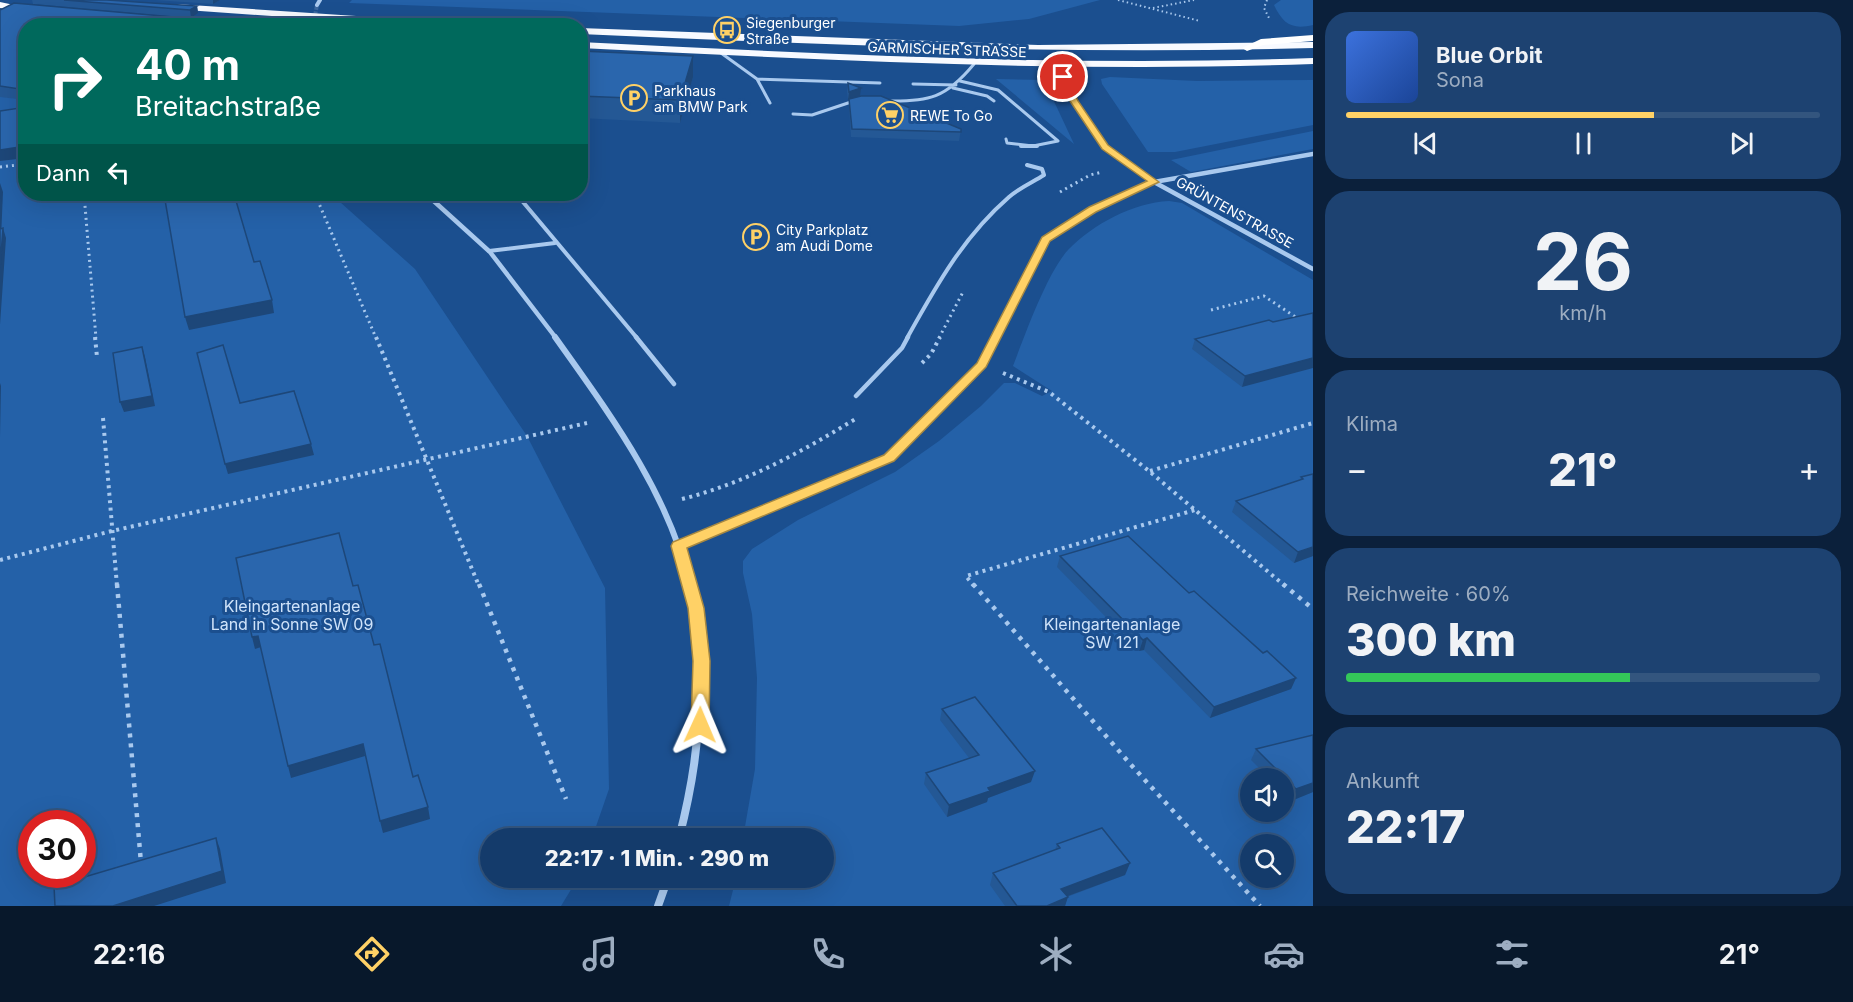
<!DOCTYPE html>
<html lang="de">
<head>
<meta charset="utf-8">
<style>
  body { margin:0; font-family:Inter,sans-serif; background:#1d4271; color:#f1f3f6; height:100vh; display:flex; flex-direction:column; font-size:22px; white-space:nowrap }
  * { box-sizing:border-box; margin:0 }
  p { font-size:20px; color:#9dadc1 }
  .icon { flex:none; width:33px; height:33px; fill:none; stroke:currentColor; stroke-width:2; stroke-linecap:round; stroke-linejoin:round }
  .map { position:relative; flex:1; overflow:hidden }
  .sheet { display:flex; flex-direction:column; gap:12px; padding:12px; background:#0b203b; width:540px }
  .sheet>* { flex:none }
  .top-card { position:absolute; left:18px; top:18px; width:570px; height:183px; border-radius:24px; box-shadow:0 6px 24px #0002,0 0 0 2px #33557e; background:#00695c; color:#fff; overflow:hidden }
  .controls { position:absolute; left:1240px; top:768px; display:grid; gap:12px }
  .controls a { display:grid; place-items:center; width:54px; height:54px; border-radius:50%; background:#143b6b; box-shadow:0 6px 24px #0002,0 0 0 2px #33557e; font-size:30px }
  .speed { position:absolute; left:18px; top:810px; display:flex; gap:12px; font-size:30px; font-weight:700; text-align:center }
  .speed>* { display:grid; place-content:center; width:78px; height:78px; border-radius:50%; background:#143b6b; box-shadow:0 6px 24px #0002,0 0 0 2px #33557e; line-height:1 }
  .speed .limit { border:9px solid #d22; background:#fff; color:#111 }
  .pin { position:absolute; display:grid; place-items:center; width:51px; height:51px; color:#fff; margin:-26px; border:3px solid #fff; border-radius:50%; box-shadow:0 2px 6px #0007 }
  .me { position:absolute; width:66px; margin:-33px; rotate:1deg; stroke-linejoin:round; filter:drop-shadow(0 0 4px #0008) }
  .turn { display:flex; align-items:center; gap:21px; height:126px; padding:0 18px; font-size:27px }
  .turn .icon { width:78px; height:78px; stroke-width:2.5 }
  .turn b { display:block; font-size:42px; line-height:51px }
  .then { display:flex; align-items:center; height:57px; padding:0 18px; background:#0003; gap:12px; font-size:22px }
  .big { font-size:45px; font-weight:800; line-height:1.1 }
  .sheet .card { flex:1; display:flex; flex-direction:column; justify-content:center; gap:9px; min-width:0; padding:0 21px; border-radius:24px; background:#1d4271 }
  .sheet .dial { align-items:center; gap:0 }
  .dial b { font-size:78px; line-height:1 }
  .song { display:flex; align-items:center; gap:18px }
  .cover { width:72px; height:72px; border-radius:9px; background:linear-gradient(135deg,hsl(220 70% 55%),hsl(220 70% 35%)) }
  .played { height:6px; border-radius:3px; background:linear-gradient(90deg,#ffd166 65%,#33557e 65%) }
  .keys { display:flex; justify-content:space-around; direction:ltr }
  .heat { display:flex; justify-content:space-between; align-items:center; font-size:33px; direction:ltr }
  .charge { height:9px; border-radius:4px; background:linear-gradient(90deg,#34c759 60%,#33557e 0) }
  .trip { position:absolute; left:480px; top:828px; width:354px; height:60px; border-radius:30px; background:#143b6b; box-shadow:0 6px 24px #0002,0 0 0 2px #33557e; font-weight:800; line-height:60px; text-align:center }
  .dock { display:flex; height:96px; justify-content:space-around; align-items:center; background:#08182b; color:#9dadc1 }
  .dock .icon { width:42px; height:42px }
  .dock .current { color:#ffd166 }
  .dock b { font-size:27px; color:#f1f3f6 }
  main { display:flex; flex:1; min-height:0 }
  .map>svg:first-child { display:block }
</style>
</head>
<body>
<main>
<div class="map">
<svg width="1313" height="906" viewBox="0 0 1313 906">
  <rect width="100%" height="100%" fill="#1b4f8f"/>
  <path fill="#2461a8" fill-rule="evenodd" d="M352 0H1100L1029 19 959 26 349 3Z
    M1281 0H1313V25C1292 30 1283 24 1274 5Z
    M0 23 26 26V194H331L415 269 527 436 605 588 609 789 592 838H490V878H578L561 906H0ZM32 824H82V874H32Z
    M1110 77 1197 81 1313 80V125L1175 152H1148L1102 84 1101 79Z
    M996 79 1044 80 1074 144Z
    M1313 131V149L1191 172 1171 160Z
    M1169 201 1182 203 1313 280V906H729L736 878H824V838H743L755 769 757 678 752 614 743 573V561L752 549 798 520 895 472 939 441 981 406 1004 383H1015L1042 396 1052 391 1013 366C1025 335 1047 273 1068 250 1093 224 1133 203 1169 201ZM1251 778H1284V812H1251ZM1251 844H1284V878H1251Z"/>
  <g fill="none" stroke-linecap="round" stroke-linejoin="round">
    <path stroke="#3d69a0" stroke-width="4" stroke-dasharray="4 1.5" stroke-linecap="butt" d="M313 26 317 5"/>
    <path stroke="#a9c9ee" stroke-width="2" stroke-dasharray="1.5 3" stroke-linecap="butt" d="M1118 0 1200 21
      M1267 0 1264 8 1269 18
      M1153 8 1194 0
      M482 17 565 21"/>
    <path stroke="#a9c9ee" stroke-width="3" stroke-dasharray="2 4" stroke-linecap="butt" d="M0 167 26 164
      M1060 192 1090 175 1102 172
      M84 194 96 338
      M315 194 376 338
      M1211 310 1264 296 1300 320
      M939 338 963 292"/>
    <path stroke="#a9c9ee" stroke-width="4" stroke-dasharray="3 4.5" stroke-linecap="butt" d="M95 337 97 357
      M376 337 479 586
      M922 363 931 354 940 337
      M1003 373 1049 392 1149 471 1285 586
      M103 418 117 586
      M1150 471 1313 423
      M682 499C746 483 801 452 857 418
      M0 560 112 531 587 423
      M974 586 966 576 1195 510"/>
    <path stroke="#a9c9ee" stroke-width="4.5" stroke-dasharray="4 6" stroke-linecap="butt" d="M117 584 141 863
      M479 584 566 799
      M973 584 1133 767 1260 906
      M1283 584 1313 609"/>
    <path stroke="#a9c9ee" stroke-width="3" d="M721 53 757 79 770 103
      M757 79 880 83
      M960 81 998 90 1058 141 1033 146 1007 143 1006 139
      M913 84 956 85
      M953 88 987 96 994 101
      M886 101C929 102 946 98 974 64
      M793 114 812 115 854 101"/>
    <path stroke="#a9c9ee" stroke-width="4" d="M1021 146H1037
      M513 194 523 202 637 338
      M489 251 555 243
      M907 338C936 286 963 237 1009 197 1019 188 1033 182 1044 175L1042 169 1027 165"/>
    <path stroke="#a9c9ee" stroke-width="4.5" d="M636 337 674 384
      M856 396 902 348 908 337"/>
    <path stroke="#a9c9ee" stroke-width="4" d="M317 5 320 0
      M1057 65 1074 101 1106 148"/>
    <path stroke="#a9c9ee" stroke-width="4.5" d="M1104 146 1154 182 1313 269
      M426 194 490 252 556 338
      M996 338 1046 239 1093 210 1154 182 1313 154"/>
    <path stroke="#a9c9ee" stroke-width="6" d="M555 337C609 413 669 493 690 586
      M678 546 889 458 982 365 996 337"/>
    <path stroke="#a9c9ee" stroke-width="8" d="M679 838C702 750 706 674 690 584
      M658 906 668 878"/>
    <path fill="#f8faff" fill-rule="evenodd" d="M0 2 33 9 29 12 0 8Z
      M175 4 462 23 466 26H414L172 9 171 7Z
      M153 17 230 23 234 26H189L150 22 149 20Z
      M580 28 1038 45 1313 42V48C1068 55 825 45 580 34Z
      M580 42C825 54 1068 67 1313 58V64C1068 73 825 60 580 48Z"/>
    <path fill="#fff" fill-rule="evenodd" d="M1313 35V41L1263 45 1247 51 1242 48 1261 39Z"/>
  </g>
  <path fill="#245895" d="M32 0H107L197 6 198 13 191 18 33 4Z
    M154 0H220L213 4Z
    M0 10 174 17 176 26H26V100L0 97Z
    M580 51 693 77 680 123 580 118Z
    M848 83 860 96 961 129 959 141 851 137 849 107V99L848 100 847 91Z
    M1269 320 1242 387 1192 349 1195 339Z
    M1313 474V556L1294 563 1232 512 1236 501 1300 480 1301 477Z
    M1060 556 1189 593 1296 678 1291 689 1210 718 1144 650 1139 651 1057 567Z
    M942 709 1031 782 988 798 987 802 947 817 924 784 926 773 969 758 940 720Z
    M1313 735V792L1291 801 1284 794V778H1269L1251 760 1256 749Z
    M1057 844 1130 863 1125 875 1067 897 1065 906H1005L990 885 993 873 1055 850Z"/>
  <path fill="#1d4779" d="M213 0H220L213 4Z
    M197 6 198 13 191 18 190 10Z
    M174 17 176 26H160Z
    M693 56V77L680 123V100Z
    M861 88 860 96 848 100 849 92Z
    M26 146V158L0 161V150Z
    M0 183 3 192 1 238 0 235Z
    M109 194H150L111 199Z
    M3 228 6 238 0 325V268Z
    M272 300 274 313 189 330 185 317Z
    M142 347 145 357 155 406 124 412 120 402Z
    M1313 358V368L1242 387 1245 376Z
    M0 383 1 386 0 437Z
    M311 444 314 455 228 474 225 464Z
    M1313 547V556L1294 563 1298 552Z
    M258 636 261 647 255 649 252 637Z
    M1147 638 1144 650 1139 651 1143 640Z
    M1296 678 1291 689 1210 718 1214 707Z
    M363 744 365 756 291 778 288 766Z
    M1035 771 1031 782 988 798 987 802 947 817 949 805 988 788Z
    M1313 783V792L1291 801 1296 789Z
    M428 807 430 819 383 833 380 821Z
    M216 838 220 849 226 883 154 906H113Z
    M1130 863 1125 875 1057 900 1061 889Z
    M1068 897 1065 906H1047Z"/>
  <path fill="#2a66ad" stroke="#1d4779" stroke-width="1.5" d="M64 0H107L197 6 190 10Z
    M14 3 174 17 160 26H26V90L0 86V10Z
    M580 51 693 56 680 100 580 96Z
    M848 83 861 88 849 92Z
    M861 96H881L961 129V132L852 129 849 99Z
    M26 107V146L0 150V111Z
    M164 194H234L254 262 260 261 272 300 185 317Z
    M3 228 0 268V229Z
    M1313 313V358L1245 376 1195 339 1269 320 1273 322Z
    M223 345 240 403 294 391 311 444 225 464 197 353Z
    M142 347 152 396 120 402 113 353Z
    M1313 474V547L1298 552 1236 501 1303 479 1301 477Z
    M339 533 353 586 358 585 374 645 380 644 413 777 418 775 428 807 380 821 363 744 288 766 258 636 252 637 236 558Z
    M1128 536 1189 593 1194 591 1263 653 1267 651 1296 678 1214 707 1147 638 1143 640 1060 556Z
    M975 697 1035 771 988 788 990 791 949 805 926 773 979 755 942 709Z
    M1313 735V783L1296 789 1256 749Z
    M1102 828 1130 863 1061 889 1068 897 1047 906H1017L993 873 1060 848 1057 844Z
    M216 838 222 871 113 906H55L54 886Z"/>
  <path fill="#ffd166" stroke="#a68842" stroke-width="1.5" d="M1063 74 1067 77 1078 101 1108 145 1159 182 1096 212 1050 241 986 367 894 461 687 548 704 608 710 661 709 725 706 730 700 732 694 730 691 725 693 661 688 608 671 546 673 542 884 455 977 363 1042 237 1089 207 1147 181 1102 149 1070 101 1058 77Z"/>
  <defs>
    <symbol id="bus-ring" viewBox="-11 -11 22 22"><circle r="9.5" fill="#1b4f8f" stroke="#ffd166" stroke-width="1.5"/><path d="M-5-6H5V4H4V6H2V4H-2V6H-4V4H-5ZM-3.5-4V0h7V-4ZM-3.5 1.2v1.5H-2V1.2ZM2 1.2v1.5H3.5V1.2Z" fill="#ffd166"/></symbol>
    <symbol id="parking-ring" viewBox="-11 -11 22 22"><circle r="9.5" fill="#1b4f8f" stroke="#ffd166" stroke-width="1.5"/><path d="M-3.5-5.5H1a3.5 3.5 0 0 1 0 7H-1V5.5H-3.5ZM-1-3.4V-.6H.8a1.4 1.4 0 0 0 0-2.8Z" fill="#ffd166"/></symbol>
    <symbol id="supermarket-ring" viewBox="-11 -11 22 22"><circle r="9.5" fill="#1b4f8f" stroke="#ffd166" stroke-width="1.5"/><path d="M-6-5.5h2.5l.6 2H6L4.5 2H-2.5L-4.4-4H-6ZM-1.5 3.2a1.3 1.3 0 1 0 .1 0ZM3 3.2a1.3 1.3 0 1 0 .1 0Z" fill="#ffd166"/></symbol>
  </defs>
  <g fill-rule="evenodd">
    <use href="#bus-ring" x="712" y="15" width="30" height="30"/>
    <use href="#parking-ring" x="619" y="83" width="30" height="30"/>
    <use href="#supermarket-ring" x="875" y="100" width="30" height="30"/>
    <use href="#parking-ring" x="741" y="222" width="30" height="30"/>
  </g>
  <g text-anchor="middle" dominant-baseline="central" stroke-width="6" stroke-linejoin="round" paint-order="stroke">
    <g font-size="14" fill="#fff" stroke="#1b4f8f" text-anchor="start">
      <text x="746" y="22">Siegenburger<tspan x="746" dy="16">Straße</tspan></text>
      <text x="654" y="90">Parkhaus<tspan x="654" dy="16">am BMW Park</tspan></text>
      <text x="910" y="115">REWE To Go</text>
      <text x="776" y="229">City Parkplatz<tspan x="776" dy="16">am Audi Dome</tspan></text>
    </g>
    <g font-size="14" fill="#fff" stroke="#1b4f8f">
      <text transform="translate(947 49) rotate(2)">GARMISCHER STRASSE</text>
      <text transform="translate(1235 212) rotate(29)">GRÜNTENSTRASSE</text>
    </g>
    <g font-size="16" fill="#cfe3fa" stroke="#1b4f8f">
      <text x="292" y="606">Kleingartenanlage<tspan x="292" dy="18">Land in Sonne SW 09</tspan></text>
      <text x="1112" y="624">Kleingartenanlage<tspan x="1112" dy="18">SW 121</tspan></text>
    </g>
  </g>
</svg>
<div class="controls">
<a><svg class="icon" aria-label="sound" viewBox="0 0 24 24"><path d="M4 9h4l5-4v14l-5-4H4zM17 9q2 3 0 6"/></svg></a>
<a><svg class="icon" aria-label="search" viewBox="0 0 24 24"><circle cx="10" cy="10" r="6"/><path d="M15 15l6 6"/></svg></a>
</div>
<div class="speed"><div class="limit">30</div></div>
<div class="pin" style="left:1063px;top:77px;background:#d93025"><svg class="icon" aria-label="arrive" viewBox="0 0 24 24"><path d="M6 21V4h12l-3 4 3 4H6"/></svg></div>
<svg class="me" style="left:700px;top:725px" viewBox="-20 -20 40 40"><path d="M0-17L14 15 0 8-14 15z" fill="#ffd166" stroke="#fff" stroke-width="4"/></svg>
<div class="trip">22:17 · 1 Min. · 290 m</div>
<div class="top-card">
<div class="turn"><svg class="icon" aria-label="right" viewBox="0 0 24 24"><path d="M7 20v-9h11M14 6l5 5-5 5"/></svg><div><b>40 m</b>Breitachstraße</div></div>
<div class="then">Dann<svg class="icon" aria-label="left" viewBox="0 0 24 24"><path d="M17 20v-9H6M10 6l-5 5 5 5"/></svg></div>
</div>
</div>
<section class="sheet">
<div class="card">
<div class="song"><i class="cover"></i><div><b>Blue Orbit</b><p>Sona</p></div></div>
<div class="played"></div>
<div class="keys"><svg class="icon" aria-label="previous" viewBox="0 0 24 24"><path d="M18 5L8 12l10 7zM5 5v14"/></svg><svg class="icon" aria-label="pause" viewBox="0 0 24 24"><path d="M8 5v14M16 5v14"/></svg><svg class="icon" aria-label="next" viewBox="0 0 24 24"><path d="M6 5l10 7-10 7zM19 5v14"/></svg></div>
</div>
<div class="card dial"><b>26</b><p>km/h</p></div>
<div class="card"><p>Klima</p>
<div class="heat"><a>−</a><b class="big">21°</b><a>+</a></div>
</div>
<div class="card"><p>Reichweite · 60%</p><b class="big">300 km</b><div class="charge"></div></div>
<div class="card"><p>Ankunft</p><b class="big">22:17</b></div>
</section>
</main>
<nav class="dock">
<b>22:16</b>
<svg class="icon current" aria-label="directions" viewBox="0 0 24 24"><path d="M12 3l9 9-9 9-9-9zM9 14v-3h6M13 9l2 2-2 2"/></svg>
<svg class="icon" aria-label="music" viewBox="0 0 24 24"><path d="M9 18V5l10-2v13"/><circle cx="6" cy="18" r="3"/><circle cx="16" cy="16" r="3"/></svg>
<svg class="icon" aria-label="phone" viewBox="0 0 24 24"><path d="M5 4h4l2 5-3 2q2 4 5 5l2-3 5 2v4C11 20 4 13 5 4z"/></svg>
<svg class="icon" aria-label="climate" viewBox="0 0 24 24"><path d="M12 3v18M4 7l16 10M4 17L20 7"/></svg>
<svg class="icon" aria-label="car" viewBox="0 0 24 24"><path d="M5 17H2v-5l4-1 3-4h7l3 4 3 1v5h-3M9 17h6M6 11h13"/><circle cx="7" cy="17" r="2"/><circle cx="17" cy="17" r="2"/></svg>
<svg class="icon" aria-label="filters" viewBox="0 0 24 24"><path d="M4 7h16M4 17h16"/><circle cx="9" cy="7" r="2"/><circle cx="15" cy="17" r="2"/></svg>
<b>21°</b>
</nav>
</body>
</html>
